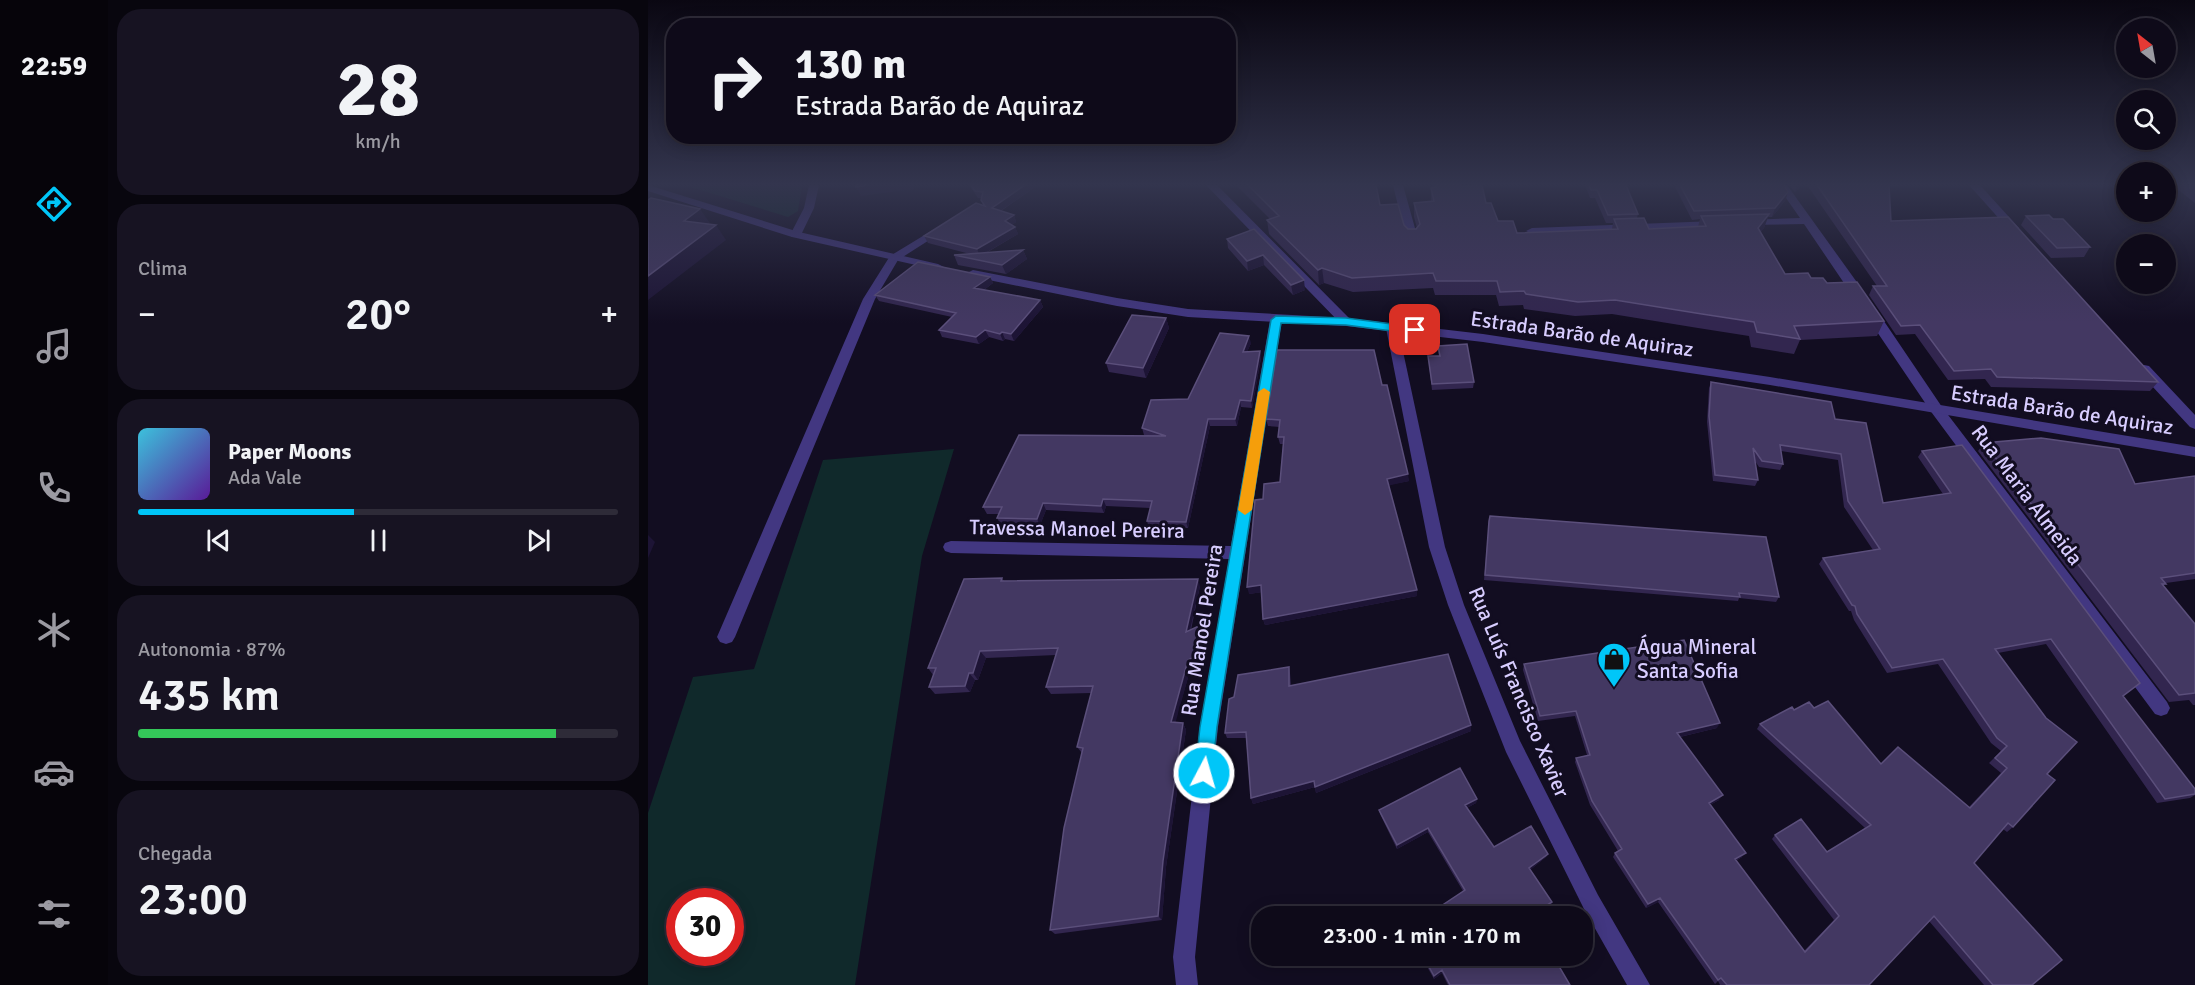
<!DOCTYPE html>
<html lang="pt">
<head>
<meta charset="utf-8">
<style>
  body { margin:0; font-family:Signika,sans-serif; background:#171322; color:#f1f3f6; height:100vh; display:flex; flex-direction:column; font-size:22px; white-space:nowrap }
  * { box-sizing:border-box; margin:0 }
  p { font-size:20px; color:#9b9aa2 }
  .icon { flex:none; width:33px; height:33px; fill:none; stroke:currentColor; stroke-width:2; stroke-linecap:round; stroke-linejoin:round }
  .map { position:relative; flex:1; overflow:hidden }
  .panel { display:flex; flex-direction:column; gap:9px; padding:9px; background:#08060e; width:540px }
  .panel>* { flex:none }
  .banner { position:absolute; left:18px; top:18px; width:570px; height:126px; border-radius:24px; box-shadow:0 3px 15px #0003,0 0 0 2px #2e2b38; background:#0e0a19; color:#f1f3f6; overflow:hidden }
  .needle { width:39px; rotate:329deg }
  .tools { position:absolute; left:1468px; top:18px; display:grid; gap:12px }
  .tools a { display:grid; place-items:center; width:60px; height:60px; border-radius:50%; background:#0e0a19; box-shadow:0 3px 15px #0003,0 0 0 2px #2e2b38; font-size:30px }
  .speed { position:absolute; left:18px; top:888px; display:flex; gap:12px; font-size:30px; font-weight:700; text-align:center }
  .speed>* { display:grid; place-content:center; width:78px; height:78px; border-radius:50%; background:#0e0a19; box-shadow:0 3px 15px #0003,0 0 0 2px #2e2b38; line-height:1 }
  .speed .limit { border:9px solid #d22; background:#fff; color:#111 }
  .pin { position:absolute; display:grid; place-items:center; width:51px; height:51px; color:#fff; margin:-26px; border-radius:12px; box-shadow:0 3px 9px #0006 }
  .me { position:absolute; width:66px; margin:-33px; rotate:6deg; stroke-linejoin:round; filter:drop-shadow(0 0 4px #0008) }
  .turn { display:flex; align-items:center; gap:21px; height:126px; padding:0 30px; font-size:27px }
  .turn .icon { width:78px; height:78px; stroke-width:2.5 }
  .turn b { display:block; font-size:42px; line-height:51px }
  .big { font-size:45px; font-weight:600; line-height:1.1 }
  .panel .widget { flex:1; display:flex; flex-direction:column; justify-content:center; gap:9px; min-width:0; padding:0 21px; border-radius:24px; background:#171322 }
  .panel .dial { align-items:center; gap:0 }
  .dial b { font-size:78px; line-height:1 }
  .song { display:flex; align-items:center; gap:18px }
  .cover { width:72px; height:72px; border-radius:9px; background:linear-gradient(135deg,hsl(190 70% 55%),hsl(270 70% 35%)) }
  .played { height:6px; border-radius:3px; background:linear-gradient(90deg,#00c6f8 45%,#2e2b38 45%) }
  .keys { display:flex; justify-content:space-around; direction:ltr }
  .heat { display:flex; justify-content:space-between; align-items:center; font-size:33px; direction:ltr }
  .charge { height:9px; border-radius:4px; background:linear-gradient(90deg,#34c759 87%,#2e2b38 0) }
  .trip { position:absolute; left:603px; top:906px; width:342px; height:60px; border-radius:24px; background:#0e0a19; box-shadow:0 3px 15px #0003,0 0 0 2px #2e2b38; font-weight:600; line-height:60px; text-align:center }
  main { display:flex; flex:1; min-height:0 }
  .tab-bar { display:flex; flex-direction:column; width:108px; justify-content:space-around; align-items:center; background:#06040a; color:#9b9aa2 }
  .tab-bar .icon { width:42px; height:42px }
  .tab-bar .selected { color:#00c6f8 }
  .tab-bar b { font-size:27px; color:#f1f3f6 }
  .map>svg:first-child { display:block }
</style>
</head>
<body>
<main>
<nav class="tab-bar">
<b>22:59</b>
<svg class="icon selected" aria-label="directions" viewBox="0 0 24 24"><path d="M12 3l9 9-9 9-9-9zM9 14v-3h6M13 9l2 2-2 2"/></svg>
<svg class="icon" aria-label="music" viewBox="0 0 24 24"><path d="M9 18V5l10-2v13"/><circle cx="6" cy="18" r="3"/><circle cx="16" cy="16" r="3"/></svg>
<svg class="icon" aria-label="phone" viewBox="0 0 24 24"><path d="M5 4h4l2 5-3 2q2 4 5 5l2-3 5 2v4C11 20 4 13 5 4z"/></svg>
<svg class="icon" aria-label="climate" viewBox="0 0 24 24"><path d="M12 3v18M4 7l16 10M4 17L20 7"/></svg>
<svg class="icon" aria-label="car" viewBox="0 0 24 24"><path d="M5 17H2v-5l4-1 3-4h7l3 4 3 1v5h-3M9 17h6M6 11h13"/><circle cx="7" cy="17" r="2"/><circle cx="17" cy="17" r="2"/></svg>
<svg class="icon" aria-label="filters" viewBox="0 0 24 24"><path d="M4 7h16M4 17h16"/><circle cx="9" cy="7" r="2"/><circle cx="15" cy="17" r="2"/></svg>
</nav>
<section class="panel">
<div class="widget dial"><b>28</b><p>km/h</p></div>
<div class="widget"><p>Clima</p>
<div class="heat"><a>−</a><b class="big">20°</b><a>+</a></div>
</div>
<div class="widget">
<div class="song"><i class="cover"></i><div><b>Paper Moons</b><p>Ada Vale</p></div></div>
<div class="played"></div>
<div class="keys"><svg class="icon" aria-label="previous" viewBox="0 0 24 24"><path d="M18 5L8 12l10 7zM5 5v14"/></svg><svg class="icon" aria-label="pause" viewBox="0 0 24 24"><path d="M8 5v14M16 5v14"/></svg><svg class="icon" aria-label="next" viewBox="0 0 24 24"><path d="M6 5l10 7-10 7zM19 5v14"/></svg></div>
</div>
<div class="widget"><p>Autonomia · 87%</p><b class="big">435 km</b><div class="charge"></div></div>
<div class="widget"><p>Chegada</p><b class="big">23:00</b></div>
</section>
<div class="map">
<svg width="1547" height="985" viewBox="0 0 1547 985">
  <rect width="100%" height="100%" fill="#120d21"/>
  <path fill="#10292b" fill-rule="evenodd" d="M36 185H154L150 211 140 217Z
    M306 449 274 556 207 985H0V813L45 677 106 669 175 460ZM32 902H82V952H32Z"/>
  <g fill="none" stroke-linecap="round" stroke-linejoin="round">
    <path fill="#423781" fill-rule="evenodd" d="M161 185H171L166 208 152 237H144L142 235 156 208Z
      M558 185H569L702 319 704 322 702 325H694Z
      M745 185H755L770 239 768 241H760L758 239Z
      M1129 185H1139L1221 299 1294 407 1519 702 1522 708 1519 714 1513 716 1507 714 1284 413 1156 224 1094 225 1093 223 1098 220 1152 218Z
      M1321 185H1332L1371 228V232H1363Z
      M1068 221 1072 222V226L884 234 878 231 884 228Z
      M293 225 299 228 297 230 250 260 227 299 87 637 84 642 78 644 72 642 69 637 215 299 242 256Z
      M628 316 634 320 570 727 547 957 550 985H528L525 957 552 727 581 559 303 553 297 551 295 547 297 543 303 541 583 546 622 320Z
      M744 324 750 328 797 547 816 605 872 741 950 895 1002 985H979L936 909 858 752 800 605 781 547 738 328Z
      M1496 365 1501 366 1547 415V429L1542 427 1491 372 1489 369 1491 366Z"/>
    <path fill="#423781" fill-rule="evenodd" d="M0 185 151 232 290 264 296 267 290 270 144 237 0 191Z
      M325 270 469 298 540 309 698 318 835 334 1122 377 1547 447V457L1122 385 835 342 698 326 540 317 469 306 321 276V272Z"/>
  </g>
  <path fill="#32264f" d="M321 185H390L353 211 366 215 368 222 364 225 367 227 370 234 338 253 375 250 379 259 358 274 310 265 306 255 322 254 280 243 276 236 335 205 333 200V198H330Z
    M588 185H728L732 205 760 229H768L769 228 766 217V203L783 201V188L784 187V185H813L838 203 850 221 869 233 964 229 965 223H958L947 198H942L937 185H978L990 214 989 218 1001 229 1050 227 1052 219 1044 220 1026 185H1136L1140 192 1137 201 1124 217H1120L1116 228 1112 232 1137 274 1163 278 1179 283 1236 321 1229 336 1152 340 1146 354 1103 347 1101 336 1050 328 964 314 927 316 876 309 875 305 851 306 848 295H787L785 288 705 292 676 283 671 285 621 234 619 220 622 219Z
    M1141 185H1155L1147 192Z
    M1159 185H1258L1241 186 1243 221 1510 382 1502 391 1343 387 1337 379 1300 380 1267 334 1248 335 1221 295 1225 286H1229Z
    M1518 185H1547V203L1527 187H1518Z
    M1378 216 1405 219 1442 247 1436 257 1403 258 1373 225Z
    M606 229 657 290 645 295 616 265 600 271 580 248 579 239Z
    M342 277 345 283 336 290 392 300 395 307 366 341 357 339 355 341 341 337 331 344 294 337 291 330 304 317 231 301 227 295Z
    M518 318 521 328 498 378 461 372 458 363Z
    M603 343 599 352 612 351 613 358 604 408 593 407 589 426H562L540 528H501L499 521 502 508 458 506 456 513 398 510 392 525H353L349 518 351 514H339L335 507 499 435H496L494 428 540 399Z
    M790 346 826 382 825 388 784 390 780 356H791Z
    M1063 382 1187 419 1235 503 1295 494 1270 457 1274 451 1475 696 1547 789V795L1542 798 1509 803 1398 644 1350 653 1399 774 1365 827 1359 832 1355 829 1326 863 1384 985H1336L1281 921 1221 985H1072L1070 981 1067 984 1010 902 998 908 965 857 967 853 970 851 942 805 927 762 928 758 939 755 927 716 890 721 875 670 876 664 1069 728 1032 737 1071 800 1062 805 1094 857 1088 861 1156 951 1186 920 1124 839 1127 835 1179 852 1217 828 1109 729 1112 724 1146 710 1166 708 1233 764 1321 807 1353 773 1341 763 1353 751 1343 743 1290 664 1239 673 1206 620 1203 611H1201L1171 564 1175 558 1225 550 1196 507 1190 460 1133 451 1135 464 1132 470 1111 467 1107 461 1110 480 1107 486 1065 481 1059 422 1061 388Z
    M734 385 761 481 740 485 769 596 617 625 615 619 614 592 601 594 615 499 632 482 635 444H632L630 437 632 427 620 426 618 419Z
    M1336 443 1487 484 1547 476V579L1518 583 1515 586 1547 624V705H1545L1541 700 1521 702 1330 451Z
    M841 521 1131 597 1128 602 1091 598 1090 601 836 580Z
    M354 578 356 581 552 586 543 630 557 631 551 663 543 667 527 722 535 723 538 730 518 867 514 920 407 934 402 930 434 753 429 747 443 693 403 694 398 687 408 655 338 658 330 680H327L322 692 287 694 281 687 285 675 280 668Z
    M641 667 642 673 643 686 823 725V731L668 793 667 787 605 804 603 798 598 738H579L577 733 586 697Z
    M829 799 828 803 819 808 846 847 900 854 898 857 882 870 904 902 903 905 815 891 780 832 749 849 732 814 731 810Z
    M773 956H905L922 985H800L794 973 786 979Z"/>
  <path fill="#1d1435" d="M221 185H267L266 189 213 196 208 187Z
    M377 185H390L346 215 344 208Z
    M1149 185H1155L1147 192Z
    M1140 192 1137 201 1124 217 1127 208Z
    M52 209 62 223 47 235 36 221Z
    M1121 214 1116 228 1105 243 1110 228Z
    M366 215 368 222 360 228 357 221Z
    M68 225 78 240 0 300V276Z
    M367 227 370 234 332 256 329 249Z
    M375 250 379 259 358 274 354 265Z
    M615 255 616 265 600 271 599 261Z
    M674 268 676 283 671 285 670 270Z
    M342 277 345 283 329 295 326 288Z
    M656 280 657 290 645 295 643 285Z
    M392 300 395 307 366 341 363 334Z
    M518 318 521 328 498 378 495 368Z
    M337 330 341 337 331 344 328 337Z
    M354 332 357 339 355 341 352 334Z
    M601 336 603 343 596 359 595 352Z
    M612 351 613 358 604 408 603 401Z
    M592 400 593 407 589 426 587 419Z
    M560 419 562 426 540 528 538 522Z
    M760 474 761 481 739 486V479Z
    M455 499 458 506 456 513 453 506Z
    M395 503 398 510 392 525 389 519Z
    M0 535 7 542 0 558Z
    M550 579 552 586 540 639 538 632Z
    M613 585 615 592 601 594 599 587Z
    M769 590V596L617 625 615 619Z
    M555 624 557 631 551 663 543 667 526 728 523 722 540 660Z
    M332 651 338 658 330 680 325 673Z
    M321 673 327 680 322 692 317 686Z
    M535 723 538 730 518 867 514 920 510 916 515 861Z
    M1072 723 1069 728 1027 738 1029 733Z
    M823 725V731L668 793 667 787Z
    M666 781 667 787 605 804 603 798Z
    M1075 795 1071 800 1058 807 1061 803Z
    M829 799 828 803 817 809V805Z
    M780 828V832L749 849V845Z
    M1098 853 1094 857 1083 863 1087 859Z
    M900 854 898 857 880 872 881 868Z
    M1012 898 1010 902 998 908 1000 904Z
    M904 902 903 905 885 916H882Z
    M794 970V973L786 979V976Z"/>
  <path fill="#433862" stroke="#5b4f7b" stroke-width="1.5" d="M208 185H221L208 187Z
    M323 185H377L344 208 366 215 357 221 367 227 329 249 276 236 328 203 337 206 333 200 335 192 327 191Z
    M600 185H728L732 205 750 204 756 225 760 229H768L772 224 766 203 786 201 783 188 788 187 787 185H813L814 186 834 185 838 203H843L850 221H865L869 233 970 229 966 219 996 218 1001 229 1058 226 1053 216 1121 214 1110 228 1137 274 1160 273 1163 278H1175L1179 283 1209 282 1236 321 1146 326 1152 339 1109 332 1106 322 1054 314 967 300 930 302 878 294 876 291 852 292 849 281H788L785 273 704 278 674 268 670 270 619 220 631 216Z
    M941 185H978L990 214 960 215 949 190H943Z
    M1032 185H1136L1140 192 1127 208 1046 211Z
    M1169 185H1241L1243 221 1360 217 1510 382 1349 377 1343 369 1306 371 1272 325 1253 326 1225 286H1239Z
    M3 198 52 209 36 221 68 225 0 276V200Z
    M1401 215 1405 219H1415L1442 247 1409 248 1378 216Z
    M606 229 656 280 643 285 615 255 599 261 579 239Z
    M375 250 354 265 306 255Z
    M270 262 342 277 326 288 392 300 363 334 354 332 352 334 337 330 328 337 291 330 308 313 227 295Z
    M484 315 518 318 495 368 458 363Z
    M572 333 601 336 595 352 612 351 603 401 592 400 587 419H560L538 522 499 521 504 501 455 499 453 506 395 503 389 519 349 518 354 507H335L371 435 518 436 494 428 503 400 540 399Z
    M819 344 826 382 784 384 780 356H792L790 346Z
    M629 350H726L734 385H739L760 474 739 479 769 590 615 619 613 585 599 587 607 500 615 499 616 484 632 482 636 437H630L632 420 618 419Z
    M1063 382 1183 402 1187 419 1218 423 1235 503 1303 493 1274 451 1314 445 1492 683 1475 696 1547 789V794L1517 799 1403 639 1347 649 1398 718 1429 742 1399 774 1407 780 1365 827 1360 823 1326 863 1414 960 1384 985H1345L1286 916 1221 985H1079L1073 978 1070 980 1012 898 1000 904 967 853 974 849 944 801 928 758 942 755 928 711 892 716 876 664 1036 640 1072 723 1029 733 1075 795 1061 803 1098 853 1087 859 1157 952 1191 916 1127 835 1153 819 1179 852 1223 825 1112 724 1144 707 1146 710 1161 702 1166 708 1180 701 1233 764 1250 747 1322 808 1359 768 1347 758 1359 746 1349 738 1295 659 1244 668 1209 614 1207 606 1204 605 1175 558 1232 549 1200 501 1193 454 1132 445 1135 464 1114 461 1105 448 1110 480 1067 475 1061 416Z
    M1393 438 1471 449 1487 484 1547 476V573L1513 578 1518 584H1514L1547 624V693L1531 695 1336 443Z
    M842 516 1118 537 1131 597 1091 593 1092 597 837 575 841 521Z
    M354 578 353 581 550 579 538 632 555 624 548 656 540 660 523 722 535 723 515 861 510 916 402 930 416 828 435 748 429 747 445 686 398 687 410 648 332 651 325 673H321L317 686 281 687 288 668H280L316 579Z
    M800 654 823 725 667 787 666 781 603 798 598 732 577 733 581 699 586 697 590 675 641 667V686Z
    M812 768 829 799 817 805 846 847 883 826 900 854 881 868 904 902 882 916H778L817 890 780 828 749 845 731 810Z
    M775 956H905L922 985H802L794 970 786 976Z"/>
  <linearGradient id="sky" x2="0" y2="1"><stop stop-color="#0a0712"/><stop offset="0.57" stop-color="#33354e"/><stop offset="1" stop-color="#33354e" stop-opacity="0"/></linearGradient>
  <rect width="1547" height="323" fill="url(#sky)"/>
  <path fill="#00c6f8" stroke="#0081a1" stroke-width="1.5" d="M628 316 698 318 767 327 773 330 767 334 698 325 633 323 569 727 564 773 562 779 556 782 549 779 547 773 552 727 623 320Z"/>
  <path fill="#f59e0b" d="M616 388 622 392 604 510 597 515 590 510 610 392Z"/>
  <defs>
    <symbol id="shop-pin" viewBox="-11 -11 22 30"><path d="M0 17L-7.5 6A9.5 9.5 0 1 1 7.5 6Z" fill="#00c6f8" stroke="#120d21"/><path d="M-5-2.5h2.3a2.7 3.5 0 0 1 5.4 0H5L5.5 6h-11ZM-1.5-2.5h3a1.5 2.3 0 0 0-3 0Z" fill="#111"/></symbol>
  </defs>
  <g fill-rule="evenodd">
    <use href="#shop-pin" x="947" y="640" width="38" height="52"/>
  </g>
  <g text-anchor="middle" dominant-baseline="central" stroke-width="6" stroke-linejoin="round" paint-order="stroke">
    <g font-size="21" fill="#d8cdff" stroke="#120d21">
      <text transform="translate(934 334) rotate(8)">Estrada Barão de Aquiraz</text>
      <text transform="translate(1414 410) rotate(9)">Estrada Barão de Aquiraz</text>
      <text transform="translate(1379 495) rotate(53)">Rua Maria Almeida</text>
      <text transform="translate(429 529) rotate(1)">Travessa Manoel Pereira</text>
      <text transform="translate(554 630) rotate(-81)">Rua Manoel Pereira</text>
      <text transform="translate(871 692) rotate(67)">Rua Luís Francisco Xavier</text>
    </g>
    <g font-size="21" fill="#d8cdff" stroke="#120d21" text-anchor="start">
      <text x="989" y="647">Água Mineral<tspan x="989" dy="24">Santa Sofia</tspan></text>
    </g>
  </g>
</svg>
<div class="tools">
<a><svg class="needle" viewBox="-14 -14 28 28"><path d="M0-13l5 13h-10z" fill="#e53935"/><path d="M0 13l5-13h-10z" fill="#9b9aa2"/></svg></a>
<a><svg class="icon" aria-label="search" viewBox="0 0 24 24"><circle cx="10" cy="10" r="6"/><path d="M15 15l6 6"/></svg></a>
<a>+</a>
<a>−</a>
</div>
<div class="speed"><div class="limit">30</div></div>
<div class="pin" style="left:767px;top:330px;background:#d93025"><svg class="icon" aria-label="arrive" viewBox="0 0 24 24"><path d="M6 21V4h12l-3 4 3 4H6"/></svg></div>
<svg class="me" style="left:556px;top:773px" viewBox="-20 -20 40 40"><circle r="17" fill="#00c6f8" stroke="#fff" stroke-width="3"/><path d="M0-11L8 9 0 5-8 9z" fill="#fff"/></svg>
<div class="trip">23:00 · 1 min · 170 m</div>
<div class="banner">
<div class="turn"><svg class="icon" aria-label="right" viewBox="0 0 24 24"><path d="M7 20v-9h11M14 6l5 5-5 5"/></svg><div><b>130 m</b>Estrada Barão de Aquiraz</div></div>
</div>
</div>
</main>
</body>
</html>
